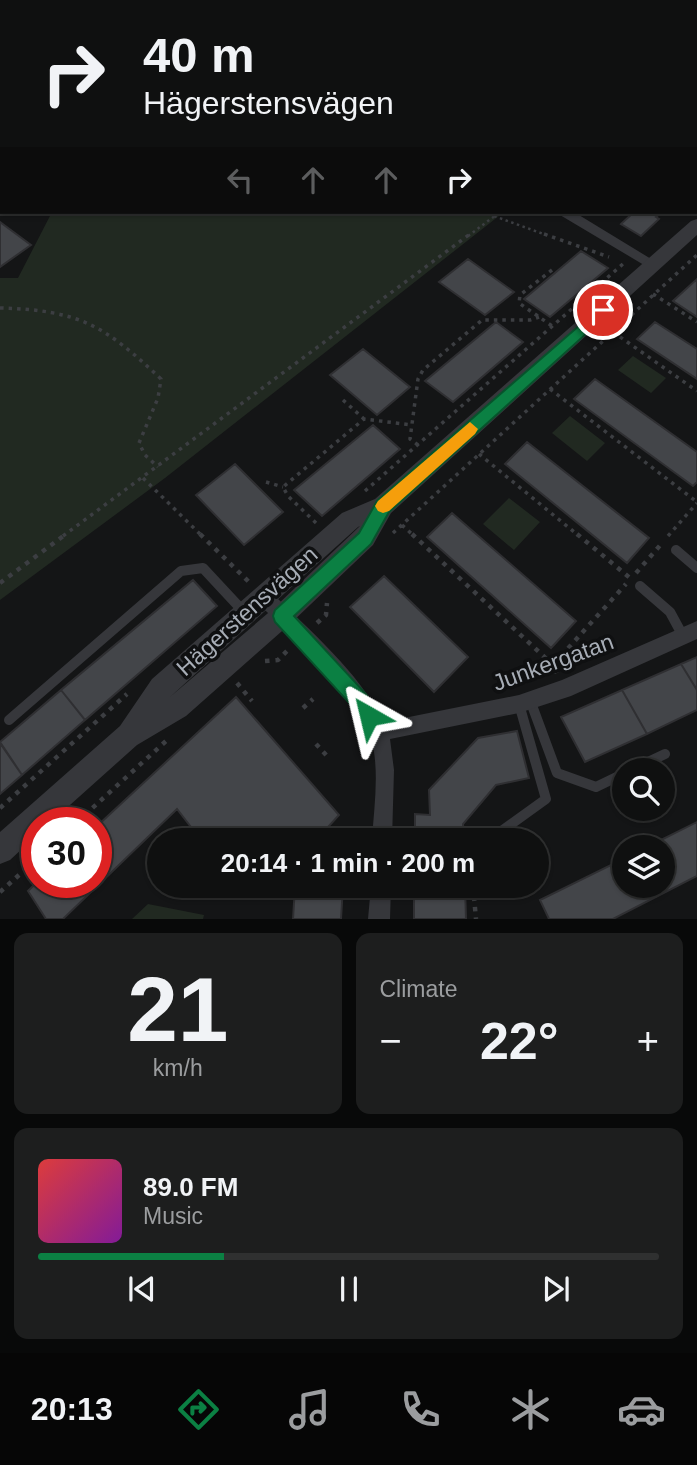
<!DOCTYPE html>
<html lang="en">
<head>
<meta charset="utf-8">
<style>
  body { margin:0; font-family:Arial,sans-serif; background:#1d1e1e; color:#f1f3f6; height:100vh; display:flex; flex-direction:column; font-size:26px; white-space:nowrap }
  * { box-sizing:border-box; margin:0 }
  p { font-size:23px; color:#9b9d9f }
  .icon { flex:none; width:38px; height:38px; fill:none; stroke:currentColor; stroke-width:2; stroke-linecap:round; stroke-linejoin:round }
  .map { position:relative; height:919px; overflow:hidden }
  .details { display:flex; flex-direction:column; gap:14px; padding:14px; background:#080909; flex:1 }
  .details>* { flex:none }
  .guide { position:absolute; left:0px; top:0px; width:698px; height:214px; box-shadow:0 2px 5px #0004,0 0 0 2px #2f3030; background:#0f1010; color:#f1f3f6; overflow:hidden }
  .tools { position:absolute; left:612px; top:758px; display:grid; gap:14px }
  .tools a { display:grid; place-items:center; width:63px; height:63px; border-radius:50%; background:#0f1010; box-shadow:0 2px 5px #0004,0 0 0 2px #2f3030; font-size:35px }
  .speed { position:absolute; left:21px; top:807px; display:flex; gap:14px; font-size:35px; font-weight:700; text-align:center }
  .speed>* { display:grid; place-content:center; width:91px; height:91px; border-radius:50%; background:#0f1010; box-shadow:0 2px 5px #0004,0 0 0 2px #2f3030; line-height:1 }
  .speed .limit { border:10px solid #d22; background:#fff; color:#111 }
  .pin { position:absolute; display:grid; place-items:center; width:60px; height:60px; color:#fff; margin:-30px; border:4px solid #fff; border-radius:50%; box-shadow:0 2px 7px #0007 }
  .me { position:absolute; width:77px; margin:-38px; rotate:323deg; stroke-linejoin:round; filter:drop-shadow(0 0 5px #0008) }
  .turn { display:flex; align-items:center; gap:24px; height:147px; padding:0 28px; font-size:32px }
  .turn .icon { width:91px; height:91px; stroke-width:2.5 }
  .turn b { display:block; font-size:49px; line-height:60px }
  .lanes { display:flex; align-items:center; height:66px; padding:0 28px; background:#0003; justify-content:center; gap:35px; direction:ltr }
  .lanes .off { opacity:.35 }
  .big { font-size:52px; font-weight:800; line-height:1.1 }
  .details .card { flex:1; display:flex; flex-direction:column; justify-content:center; gap:10px; min-width:0; padding:0 24px; border-radius:14px; background:#1d1e1e }
  .details .dial { align-items:center; gap:0 }
  .dial b { font-size:91px; line-height:1 }
  .song { display:flex; align-items:center; gap:21px }
  .cover { width:84px; height:84px; border-radius:10px; background:linear-gradient(135deg,hsl(0 70% 55%),hsl(290 70% 35%)) }
  .played { height:7px; border-radius:4px; background:linear-gradient(90deg,#0b8043 30%,#2f3030 30%) }
  .keys { display:flex; justify-content:space-around; direction:ltr }
  .heat { display:flex; justify-content:space-between; align-items:center; font-size:38px; direction:ltr }
  .details .tiles { flex:1; display:grid; gap:14px; grid-template-columns:1fr 1fr }
  .card:last-child { grid-column:span 2 }
  .trip { position:absolute; left:147px; top:828px; width:402px; height:70px; border-radius:35px; background:#0f1010; box-shadow:0 2px 5px #0004,0 0 0 2px #2f3030; font-weight:800; line-height:70px; text-align:center }
  .tab-bar { display:flex; height:112px; justify-content:space-around; align-items:center; background:#060606; color:#9b9d9f }
  .tab-bar .icon { width:49px; height:49px }
  .tab-bar .current { color:#0b8043 }
  .tab-bar b { font-size:32px; color:#f1f3f6 }
  .map>svg:first-child { display:block }
</style>
</head>
<body>
<div class="map">
<svg width="697" height="919" viewBox="0 0 697 919">
  <rect width="100%" height="100%" fill="#141516"/>
  <path fill="#212921" d="M53 0H697V110L696 2Z
    M52 212H504L165 478 0 600V278H18Z
    M633 356 666 378 651 393 618 370Z
    M570 416 605 443 587 461 552 433Z
    M509 498 540 522 514 550 483 524Z
    M148 904 204 915 203 919H132Z"/>
  <path fill="#434549" stroke="#2f2f32" stroke-width="2" d="M634 212H662L656 217 659 219 641 236 621 224Z
    M0 222 31 245 0 267Z
    M581 251 608 268 550 317 524 299Z
    M468 259 514 292 485 315 439 282Z
    M697 279V317L673 301Z
    M496 322 523 342 453 402 425 381Z
    M655 322 697 349V379L637 339Z
    M363 349 410 387 377 415 330 375Z
    M595 379 697 452V482L693 486 574 399Z
    M373 425 400 449 322 516 294 490Z
    M527 442 649 538 627 563 505 464Z
    M235 464 283 512 244 545 196 495Z
    M452 513 576 621 551 648 427 537Z
    M384 576 468 657 434 692 350 607Z
    M193 580 217 606 85 720 61 690Z
    M697 657V690L681 664Z
    M681 664 697 690V710L647 734 622 690Z
    M61 690 85 720 22 775 0 742Z
    M622 690 647 734 585 762 561 717Z
    M236 697 339 815 328 827 335 836V840H291L286 834 280 840H201L177 809 63 919H46L28 891 37 882H96V827Z
    M517 731 529 778 496 785 463 824 464 840H415V814L430 815 429 790 478 738Z
    M0 743 22 775 0 794Z
    M697 822V876L613 919H549L540 900 625 858V886H663V847H647Z
    M295 886H343L341 919H293Z
    M414 886H465L466 919H414Z"/>
  <g fill="none" stroke-linecap="round" stroke-linejoin="round">
    <path stroke="#3c3e42" stroke-width="2.5" stroke-dasharray="2.5 3.5" stroke-linecap="butt" d="M483 212 549 236
      M468 236 500 212"/>
    <path stroke="#3c3e42" stroke-width="3.5" stroke-dasharray="3.5 5" stroke-linecap="butt" d="M544 234 609 257
      M552 270 520 295 519 303 552 326
      M653 294 697 322
      M0 308C80 310 105 326 161 379L158 398 139 443 145 455 158 467
      M613 332 697 391
      M550 389 697 502
      M343 400 364 419
      M418 445 410 439 418 379 423 370 482 320H530L539 317
      M479 454 579 536
      M143 478 202 536
      M266 482 283 487
      M365 491 624 263
      M316 523 288 496 283 487 364 419 412 425
      M402 525 414 536
      M393 533 697 255
      M63 536 470 234
      M668 536 697 503"/>
    <path stroke="#3c3e42" stroke-width="4.5" stroke-dasharray="4.5 6" stroke-linecap="butt" d="M200 534 249 582
      M412 534 553 665
      M577 534 630 578
      M636 573 663 542
      M0 583 66 534
      M317 623 326 615 327 603
      M265 661 278 660 291 647
      M557 673 553 665 626 584
      M237 683 252 701
      M303 708 313 699
      M316 744 327 756
      M0 808 127 694
      M77 822 166 741
      M473 886 476 919
      M0 892 37 859"/>
    <path stroke="#36373b" stroke-width="6" d="M32 0 34 2
      M0 109 2 111"/>
    <path stroke="#36373b" stroke-width="10" d="M676 550 697 568
      M640 586 670 612 683 636
      M530 700 557 773 596 787 625 773
      M9 720 181 571 203 568 243 611
      M631 770 665 754
      M489 840 546 799 519 704"/>
    <path fill="#36373b" fill-rule="evenodd" d="M559 212H574L661 265 654 270 649 268 560 215Z
      M264 589 270 591C310 631 358 671 384 722L519 695 562 680 697 621V639L571 696 519 713 390 739 394 770 392 840H372C374 807 380 770 371 738 361 701 287 632 258 603L255 597 258 591Z
      M371 886H391L390 919H368Z"/>
    <path fill="#36373b" fill-rule="evenodd" d="M697 219V235L391 513 373 545 290 624 186 716 137 745 51 822H37V835L10 860 0 864V832L120 726 152 679 342 513 375 499 691 221ZM360 526 274 608 170 697 358 527Z"/>
  </g>
  <path fill="#0b8043" stroke="#07532c" stroke-width="2" d="M603 305 610 310 608 314 389 512 371 544 294 616 366 694 379 716 376 723 369 726 363 723 353 707 275 622 273 616 275 610 359 533 377 501Z"/>
  <path fill="#f59e0b" d="M470 422 478 429 475 434 389 511 383 513 378 511 375 506 378 501Z"/>
  <g text-anchor="middle" dominant-baseline="central" stroke-width="7" stroke-linejoin="round" paint-order="stroke">
    <g font-size="23" fill="#a7adb6" stroke="#0f1011">
      <text transform="translate(247 611) rotate(-42)">Hägerstensvägen</text>
      <text transform="translate(553 662) rotate(-20)">Junkergatan</text>
    </g>
  </g>
</svg>
<div class="tools">
<a><svg class="icon" aria-label="search" viewBox="0 0 24 24"><circle cx="10" cy="10" r="6"/><path d="M15 15l6 6"/></svg></a>
<a><svg class="icon" aria-label="layers" viewBox="0 0 24 24"><path d="M12 4l9 5-9 5-9-5zM3 14l9 5 9-5"/></svg></a>
</div>
<div class="speed"><div class="limit">30</div></div>
<div class="pin" style="left:603px;top:310px;background:#d93025"><svg class="icon" aria-label="arrive" viewBox="0 0 24 24"><path d="M6 21V4h12l-3 4 3 4H6"/></svg></div>
<svg class="me" style="left:369px;top:716px" viewBox="-20 -20 40 40"><path d="M0-17L14 15 0 8-14 15z" fill="#0b8043" stroke="#fff" stroke-width="4"/></svg>
<div class="trip">20:14 · 1 min · 200 m</div>
<div class="guide">
<div class="turn"><svg class="icon" aria-label="right" viewBox="0 0 24 24"><path d="M7 20v-9h11M14 6l5 5-5 5"/></svg><div><b>40 m</b>Hägerstensvägen</div></div>
<div class="lanes"><svg class="icon off" aria-label="left" viewBox="0 0 24 24"><path d="M17 20v-9H6M10 6l-5 5 5 5"/></svg><svg class="icon off" aria-label="ahead" viewBox="0 0 24 24"><path d="M12 20V5M6 11l6-6 6 6"/></svg><svg class="icon off" aria-label="ahead" viewBox="0 0 24 24"><path d="M12 20V5M6 11l6-6 6 6"/></svg><svg class="icon" aria-label="right" viewBox="0 0 24 24"><path d="M7 20v-9h11M14 6l5 5-5 5"/></svg></div>
</div>
</div>
<section class="details">
<div class="tiles">
<div class="card dial"><b>21</b><p>km/h</p></div>
<div class="card"><p>Climate</p>
<div class="heat"><a>−</a><b class="big">22°</b><a>+</a></div>
</div>
<div class="card">
<div class="song"><i class="cover"></i><div><b>89.0 FM</b><p>Music</p></div></div>
<div class="played"></div>
<div class="keys"><svg class="icon" aria-label="previous" viewBox="0 0 24 24"><path d="M18 5L8 12l10 7zM5 5v14"/></svg><svg class="icon" aria-label="pause" viewBox="0 0 24 24"><path d="M8 5v14M16 5v14"/></svg><svg class="icon" aria-label="next" viewBox="0 0 24 24"><path d="M6 5l10 7-10 7zM19 5v14"/></svg></div>
</div>
</div>
</section>
<nav class="tab-bar">
<b>20:13</b>
<svg class="icon current" aria-label="directions" viewBox="0 0 24 24"><path d="M12 3l9 9-9 9-9-9zM9 14v-3h6M13 9l2 2-2 2"/></svg>
<svg class="icon" aria-label="music" viewBox="0 0 24 24"><path d="M9 18V5l10-2v13"/><circle cx="6" cy="18" r="3"/><circle cx="16" cy="16" r="3"/></svg>
<svg class="icon" aria-label="phone" viewBox="0 0 24 24"><path d="M5 4h4l2 5-3 2q2 4 5 5l2-3 5 2v4C11 20 4 13 5 4z"/></svg>
<svg class="icon" aria-label="climate" viewBox="0 0 24 24"><path d="M12 3v18M4 7l16 10M4 17L20 7"/></svg>
<svg class="icon" aria-label="car" viewBox="0 0 24 24"><path d="M5 17H2v-5l4-1 3-4h7l3 4 3 1v5h-3M9 17h6M6 11h13"/><circle cx="7" cy="17" r="2"/><circle cx="17" cy="17" r="2"/></svg>
</nav>
</body>
</html>
